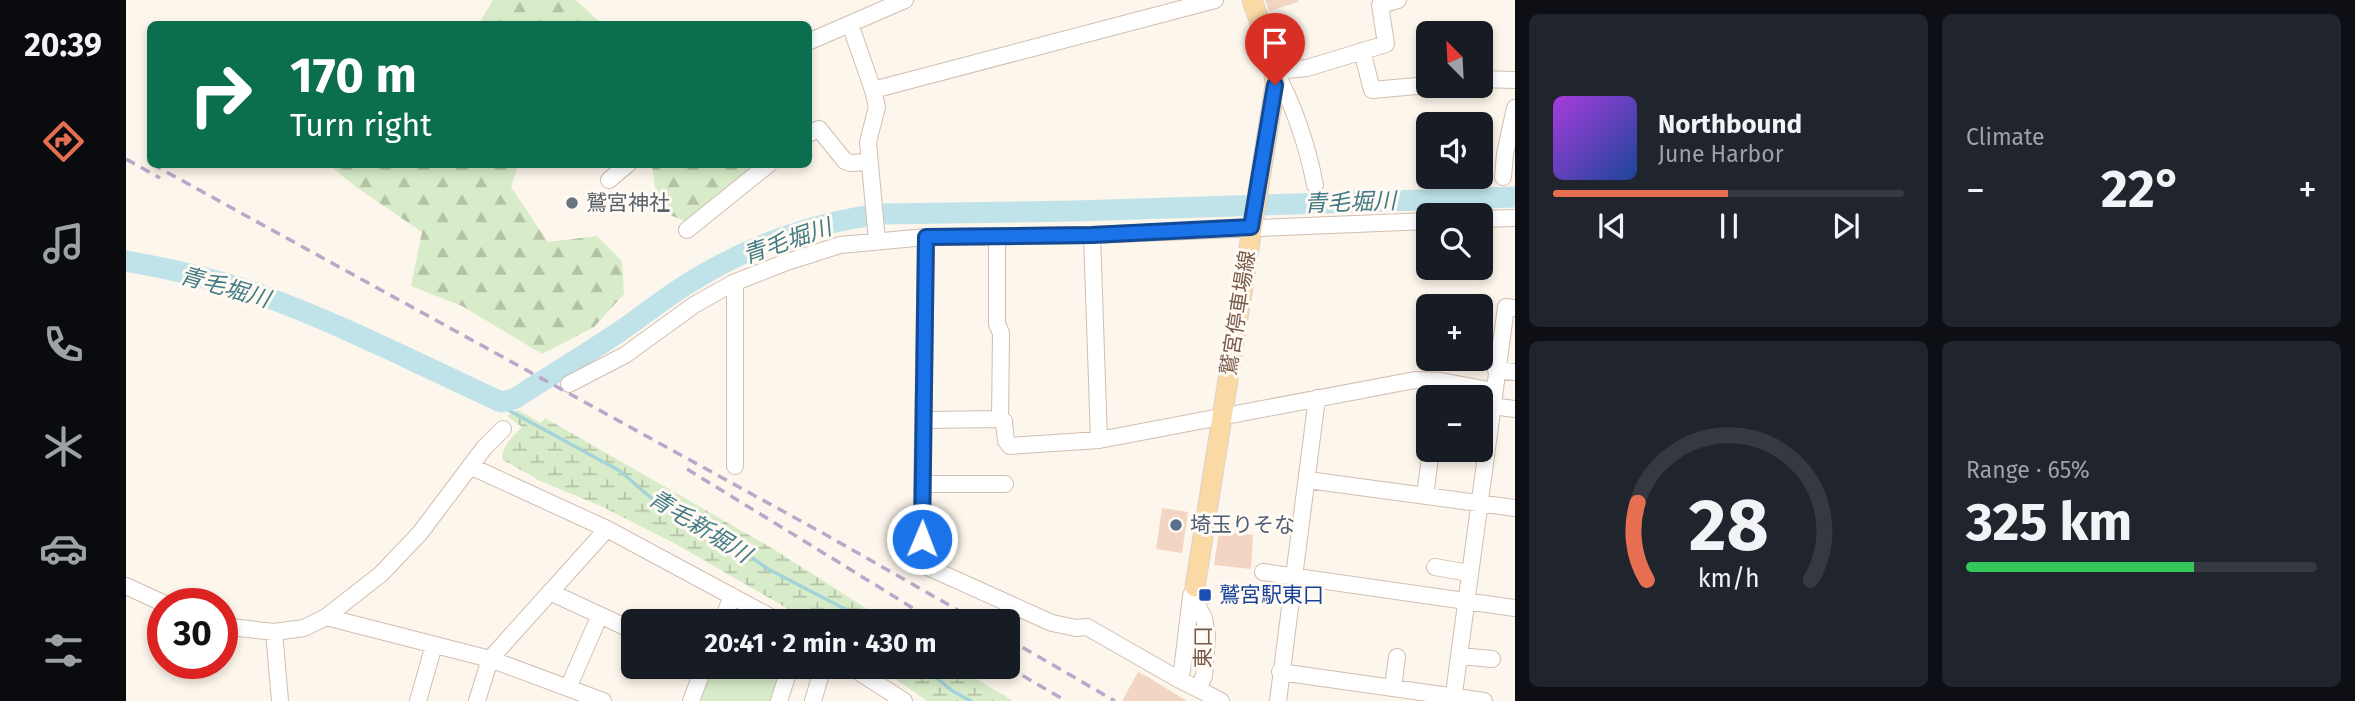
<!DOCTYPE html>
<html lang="en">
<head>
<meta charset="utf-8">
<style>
  body { margin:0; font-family:"Fira Sans","Noto Sans JP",sans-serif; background:#20242c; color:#f1f3f6; height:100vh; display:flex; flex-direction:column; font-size:26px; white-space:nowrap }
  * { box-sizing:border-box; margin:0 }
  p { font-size:23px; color:#9ea1a6 }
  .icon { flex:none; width:38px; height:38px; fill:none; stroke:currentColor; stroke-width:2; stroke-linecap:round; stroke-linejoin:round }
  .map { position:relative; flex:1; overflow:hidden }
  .details { display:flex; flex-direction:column; gap:14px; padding:14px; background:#0d0f14; width:840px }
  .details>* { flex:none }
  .guide { position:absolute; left:21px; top:21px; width:665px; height:147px; border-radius:10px; box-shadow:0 4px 10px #0003; background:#0b6e4f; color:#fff; overflow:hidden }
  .needle { width:46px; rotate:336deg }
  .buttons { position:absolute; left:1290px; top:21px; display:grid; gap:14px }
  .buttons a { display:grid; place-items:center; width:77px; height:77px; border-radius:10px; background:#171b24; box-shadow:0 4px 10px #0003; font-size:35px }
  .speed { position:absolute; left:21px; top:588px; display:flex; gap:14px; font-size:35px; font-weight:700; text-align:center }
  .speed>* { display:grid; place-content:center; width:91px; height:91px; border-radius:50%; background:#171b24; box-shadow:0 4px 10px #0003; line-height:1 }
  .speed .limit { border:10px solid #d22; background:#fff; color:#111 }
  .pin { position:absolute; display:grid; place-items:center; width:60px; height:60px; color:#fff; margin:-72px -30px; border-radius:50% 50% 50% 0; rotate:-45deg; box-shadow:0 0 7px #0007 }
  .pin .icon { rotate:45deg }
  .me { position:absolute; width:77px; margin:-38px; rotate:1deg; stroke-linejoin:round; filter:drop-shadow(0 0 5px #0008) }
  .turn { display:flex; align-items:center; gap:24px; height:147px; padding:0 28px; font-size:32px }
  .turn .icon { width:91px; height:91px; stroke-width:2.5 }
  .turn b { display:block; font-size:49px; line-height:60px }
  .big { font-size:52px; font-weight:700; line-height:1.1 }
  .details .tile { flex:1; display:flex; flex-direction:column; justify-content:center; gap:10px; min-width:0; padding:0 24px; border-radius:10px; background:#20242c }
  .details .dial { align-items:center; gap:0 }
  .dial svg { height:182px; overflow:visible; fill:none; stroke:#363941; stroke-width:7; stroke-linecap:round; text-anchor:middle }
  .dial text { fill:#f1f3f6; stroke:none }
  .song { display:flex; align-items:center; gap:21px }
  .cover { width:84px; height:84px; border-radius:10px; background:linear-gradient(135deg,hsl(280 70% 55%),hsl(220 70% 35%)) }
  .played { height:7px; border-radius:4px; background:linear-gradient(90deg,#e76f51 50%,#363941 50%) }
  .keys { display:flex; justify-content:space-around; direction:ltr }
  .heat { display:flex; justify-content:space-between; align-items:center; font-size:38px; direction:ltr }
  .charge { height:10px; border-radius:5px; background:linear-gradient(90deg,#34c759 65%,#363941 0) }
  .details .tiles { flex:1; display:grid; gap:14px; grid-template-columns:repeat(2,1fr) }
  .trip { position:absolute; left:495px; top:609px; width:399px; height:70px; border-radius:10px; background:#171b24; box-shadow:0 4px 10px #0003; font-weight:700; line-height:70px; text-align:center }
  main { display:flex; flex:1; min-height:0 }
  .menu { display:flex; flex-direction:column; width:126px; justify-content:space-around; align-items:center; background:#090b0e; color:#9ea1a6 }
  .menu .icon { width:49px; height:49px }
  .menu .active { color:#e76f51 }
  .menu b { font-size:32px; color:#f1f3f6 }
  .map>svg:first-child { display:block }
</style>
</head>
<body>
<main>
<nav class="menu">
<b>20:39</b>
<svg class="icon active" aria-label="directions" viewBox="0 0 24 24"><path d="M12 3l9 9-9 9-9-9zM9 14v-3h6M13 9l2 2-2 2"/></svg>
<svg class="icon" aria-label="music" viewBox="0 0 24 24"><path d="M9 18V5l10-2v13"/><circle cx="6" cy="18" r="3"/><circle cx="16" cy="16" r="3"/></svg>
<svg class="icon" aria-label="phone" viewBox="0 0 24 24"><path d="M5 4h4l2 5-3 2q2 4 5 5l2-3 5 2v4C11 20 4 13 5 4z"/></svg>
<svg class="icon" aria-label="climate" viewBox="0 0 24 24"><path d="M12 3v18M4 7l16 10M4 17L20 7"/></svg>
<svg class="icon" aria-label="car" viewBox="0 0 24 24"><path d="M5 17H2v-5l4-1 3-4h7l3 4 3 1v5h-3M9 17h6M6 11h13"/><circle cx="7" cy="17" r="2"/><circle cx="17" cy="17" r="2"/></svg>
<svg class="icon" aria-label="filters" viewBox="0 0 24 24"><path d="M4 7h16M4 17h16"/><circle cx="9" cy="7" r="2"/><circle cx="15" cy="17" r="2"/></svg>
</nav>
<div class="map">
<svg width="1389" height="701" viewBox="0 0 1389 701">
  <defs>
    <pattern id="forest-firs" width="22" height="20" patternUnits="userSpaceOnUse" patternTransform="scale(1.75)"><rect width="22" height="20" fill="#d8ecc9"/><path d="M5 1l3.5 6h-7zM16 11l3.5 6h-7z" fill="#b4c2a5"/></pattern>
    <pattern id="wetland-marsh" width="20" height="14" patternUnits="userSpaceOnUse" patternTransform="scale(1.75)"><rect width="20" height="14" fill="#d8ecc9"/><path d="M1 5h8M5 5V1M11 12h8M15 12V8" fill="none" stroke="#b4c2a5"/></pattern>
  </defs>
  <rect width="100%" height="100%" fill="#fdf6ec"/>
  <path fill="url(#forest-firs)" d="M367 0H450L476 24H353Z
    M203 165H392L385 187 422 242 471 236 496 261 498 294 468 327 416 354 336 306 285 286 296 232 230 187Z
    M526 165H632L573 227 532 210Z"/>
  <path fill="url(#wetland-marsh)" d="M392 410 415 423 419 418 649 550 760 621H683L548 543 475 506 414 481 377 460C375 446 386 437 396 427L381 416Z
    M752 667H831L887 701H801Z"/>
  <path fill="#d8ecc9" d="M587 667H658L649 701H573Z"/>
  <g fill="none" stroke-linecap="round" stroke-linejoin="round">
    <path stroke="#a5d3da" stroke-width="3.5" d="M375 402 384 411 494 471 531 503 605 543 642 569 742 621
      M798 667 825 690 845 701"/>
    <path stroke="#bfe3e8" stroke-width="21" d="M0 261C45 269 92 279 135 295 217 325 295 365 375 402L388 399 399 392C430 372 462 353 493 332 517 316 538 298 563 283 620 247 690 221 757 214L949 211 1389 197"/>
  </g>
  <path fill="#f3d5c3" d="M1139 0H1172V2L1143 11Z
    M1036 508 1062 512 1056 553 1030 549Z
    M1093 531 1127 535 1125 569 1088 565Z
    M1012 672 1020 676 1061 701H996Z"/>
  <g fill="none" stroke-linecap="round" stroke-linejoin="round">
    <defs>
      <path id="minor" d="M724 24 747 90 751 107 742 142 751 241
        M682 42 779 0
        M1236 51 1246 90 1302 85
        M1354 79 1389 80
        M747 90 1089 0
        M682 134 693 129 719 161 724 163 743 162
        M1377 177 1379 154 1389 108
        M483 180 502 164
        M1189 185C1181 144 1169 108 1149 71L1181 68 1260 44 1254 5 1272 0
        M1354 219 1389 218
        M561 230 643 164
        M966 235 973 440
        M871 236V324L875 333 874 419
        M800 237 795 564 926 623 950 628 961 627 1052 679
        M607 283 609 290V466
        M1370 370 1389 372
        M443 384 499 355 568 305 607 283 658 263 714 245 800 237 966 235 1302 221
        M1367 406 1389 409
        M798 420 874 419 878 421 880 441 884 446 973 440 1289 380 1315 381 1368 391
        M344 466 481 529 652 621
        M1182 480 1389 508
        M797 484H879
        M1299 496 1305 450
        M1309 567 1343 573
        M1137 572 1389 608
        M0 586 39 604
        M1069 587 1073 609 1078 618 1081 636 1078 676 1072 689 1052 679 1056 671 1065 596Z
        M424 592 508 631
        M200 617 364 659 477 701
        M596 621 606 596
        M96 626 148 632 178 628 200 617 255 574 294 533 358 448 377 429
        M148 632 154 701
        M1333 656 1366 659
        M725 667 778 701
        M1154 672 1358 701
        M442 688 474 615
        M1267 688 1271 657
        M1072 689 1095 701
        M292 701 308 645
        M351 701 364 659 481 529
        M565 701 578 667
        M653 701 664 667
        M687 701 697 667
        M1152 701 1191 398
        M1327 701 1380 307 1389 308"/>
      <path id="major" d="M1069 587 1149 85 1147 59 1126 0"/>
    </defs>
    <use href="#minor" stroke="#d1beb0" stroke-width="18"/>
    <use href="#major" stroke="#dad1cd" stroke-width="21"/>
    <use href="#minor" stroke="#fff" stroke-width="16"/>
    <use href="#major" stroke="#fbd9a5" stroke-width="19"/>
    <path stroke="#b9a8c9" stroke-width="3.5" stroke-dasharray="10 7" stroke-linecap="butt" d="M0 159 34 178
      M26 164 702 536 851 621
      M561 469 808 621
      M882 639 989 701
      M882 667 940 701"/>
  </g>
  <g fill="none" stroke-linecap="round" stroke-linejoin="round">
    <defs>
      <path id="route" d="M796 539 800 237 966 235 1125 227 1149 85"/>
    </defs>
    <use href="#route" stroke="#114b97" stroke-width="18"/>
    <use href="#route" stroke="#1a73e8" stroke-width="12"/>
  </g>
  <circle fill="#6b7280" stroke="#fffaf3" stroke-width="2.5" cx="446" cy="203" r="7"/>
  <circle fill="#5c6f8a" stroke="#fffaf3" stroke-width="2.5" cx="1050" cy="525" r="7"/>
  <rect fill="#1a4fb4" stroke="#fffaf3" stroke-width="2.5" x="1072" y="588" width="14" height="14" rx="3.5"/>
  <g text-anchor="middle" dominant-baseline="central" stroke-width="6" stroke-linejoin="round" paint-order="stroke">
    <g font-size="21" fill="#5b616d" stroke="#fffaf3" text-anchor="start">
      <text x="460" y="203">鷲宮神社</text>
    </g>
    <g font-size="21" fill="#7a5c4d" stroke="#fffaf3">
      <text transform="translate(1112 313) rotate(-81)">鷲宮停車場線</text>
      <text transform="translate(1077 647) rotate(-90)">東口</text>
    </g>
    <g font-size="21" fill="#4e5e75" stroke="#fffaf3" text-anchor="start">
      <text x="1064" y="525">埼玉りそな</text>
    </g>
    <g font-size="21" fill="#164399" stroke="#fffaf3" text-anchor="start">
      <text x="1093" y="595">鷲宮駅東口</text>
    </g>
    <g font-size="23" font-style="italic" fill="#437c86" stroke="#fffaf3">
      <text transform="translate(1224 202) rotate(-2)">青毛堀川</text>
      <text transform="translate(661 241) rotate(-19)">青毛堀川</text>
      <text transform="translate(99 287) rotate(16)">青毛堀川</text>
      <text transform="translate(574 526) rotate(32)">青毛新堀川</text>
    </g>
  </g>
</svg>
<div class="buttons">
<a><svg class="needle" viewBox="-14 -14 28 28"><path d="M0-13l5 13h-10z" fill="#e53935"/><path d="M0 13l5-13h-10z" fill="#9ea1a6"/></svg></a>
<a><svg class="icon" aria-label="sound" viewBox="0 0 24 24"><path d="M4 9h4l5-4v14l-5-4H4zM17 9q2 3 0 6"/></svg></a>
<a><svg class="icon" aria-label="search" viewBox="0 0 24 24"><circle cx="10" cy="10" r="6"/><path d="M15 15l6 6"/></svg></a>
<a>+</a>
<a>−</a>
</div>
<div class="speed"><div class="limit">30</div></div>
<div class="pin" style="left:1149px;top:85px;background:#d93025"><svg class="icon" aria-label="arrive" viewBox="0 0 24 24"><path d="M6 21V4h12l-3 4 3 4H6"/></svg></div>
<svg class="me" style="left:796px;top:539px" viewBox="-20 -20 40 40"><circle r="17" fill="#1a73e8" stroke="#fff" stroke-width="3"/><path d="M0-11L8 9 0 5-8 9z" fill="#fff"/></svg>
<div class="trip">20:41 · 2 min · 430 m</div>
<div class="guide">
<div class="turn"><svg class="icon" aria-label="right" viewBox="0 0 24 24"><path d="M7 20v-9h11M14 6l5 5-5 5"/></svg><div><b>170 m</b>Turn right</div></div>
</div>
</div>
<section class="details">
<div class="tiles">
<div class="tile">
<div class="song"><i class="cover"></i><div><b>Northbound</b><p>June Harbor</p></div></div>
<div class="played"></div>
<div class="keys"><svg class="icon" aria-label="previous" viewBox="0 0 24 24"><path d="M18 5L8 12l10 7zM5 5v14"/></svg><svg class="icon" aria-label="pause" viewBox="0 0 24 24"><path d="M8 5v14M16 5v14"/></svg><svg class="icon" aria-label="next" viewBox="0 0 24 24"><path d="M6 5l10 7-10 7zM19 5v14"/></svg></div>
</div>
<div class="tile"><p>Climate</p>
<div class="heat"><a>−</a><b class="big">22°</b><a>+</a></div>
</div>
<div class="tile dial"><svg viewBox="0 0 100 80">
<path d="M14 69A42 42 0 1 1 86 69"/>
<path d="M14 69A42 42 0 0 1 10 35" stroke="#e76f51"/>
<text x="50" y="56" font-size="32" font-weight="700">28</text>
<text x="50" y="72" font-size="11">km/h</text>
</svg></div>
<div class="tile"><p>Range · 65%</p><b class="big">325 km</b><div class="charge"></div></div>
</div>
</section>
</main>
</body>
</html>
